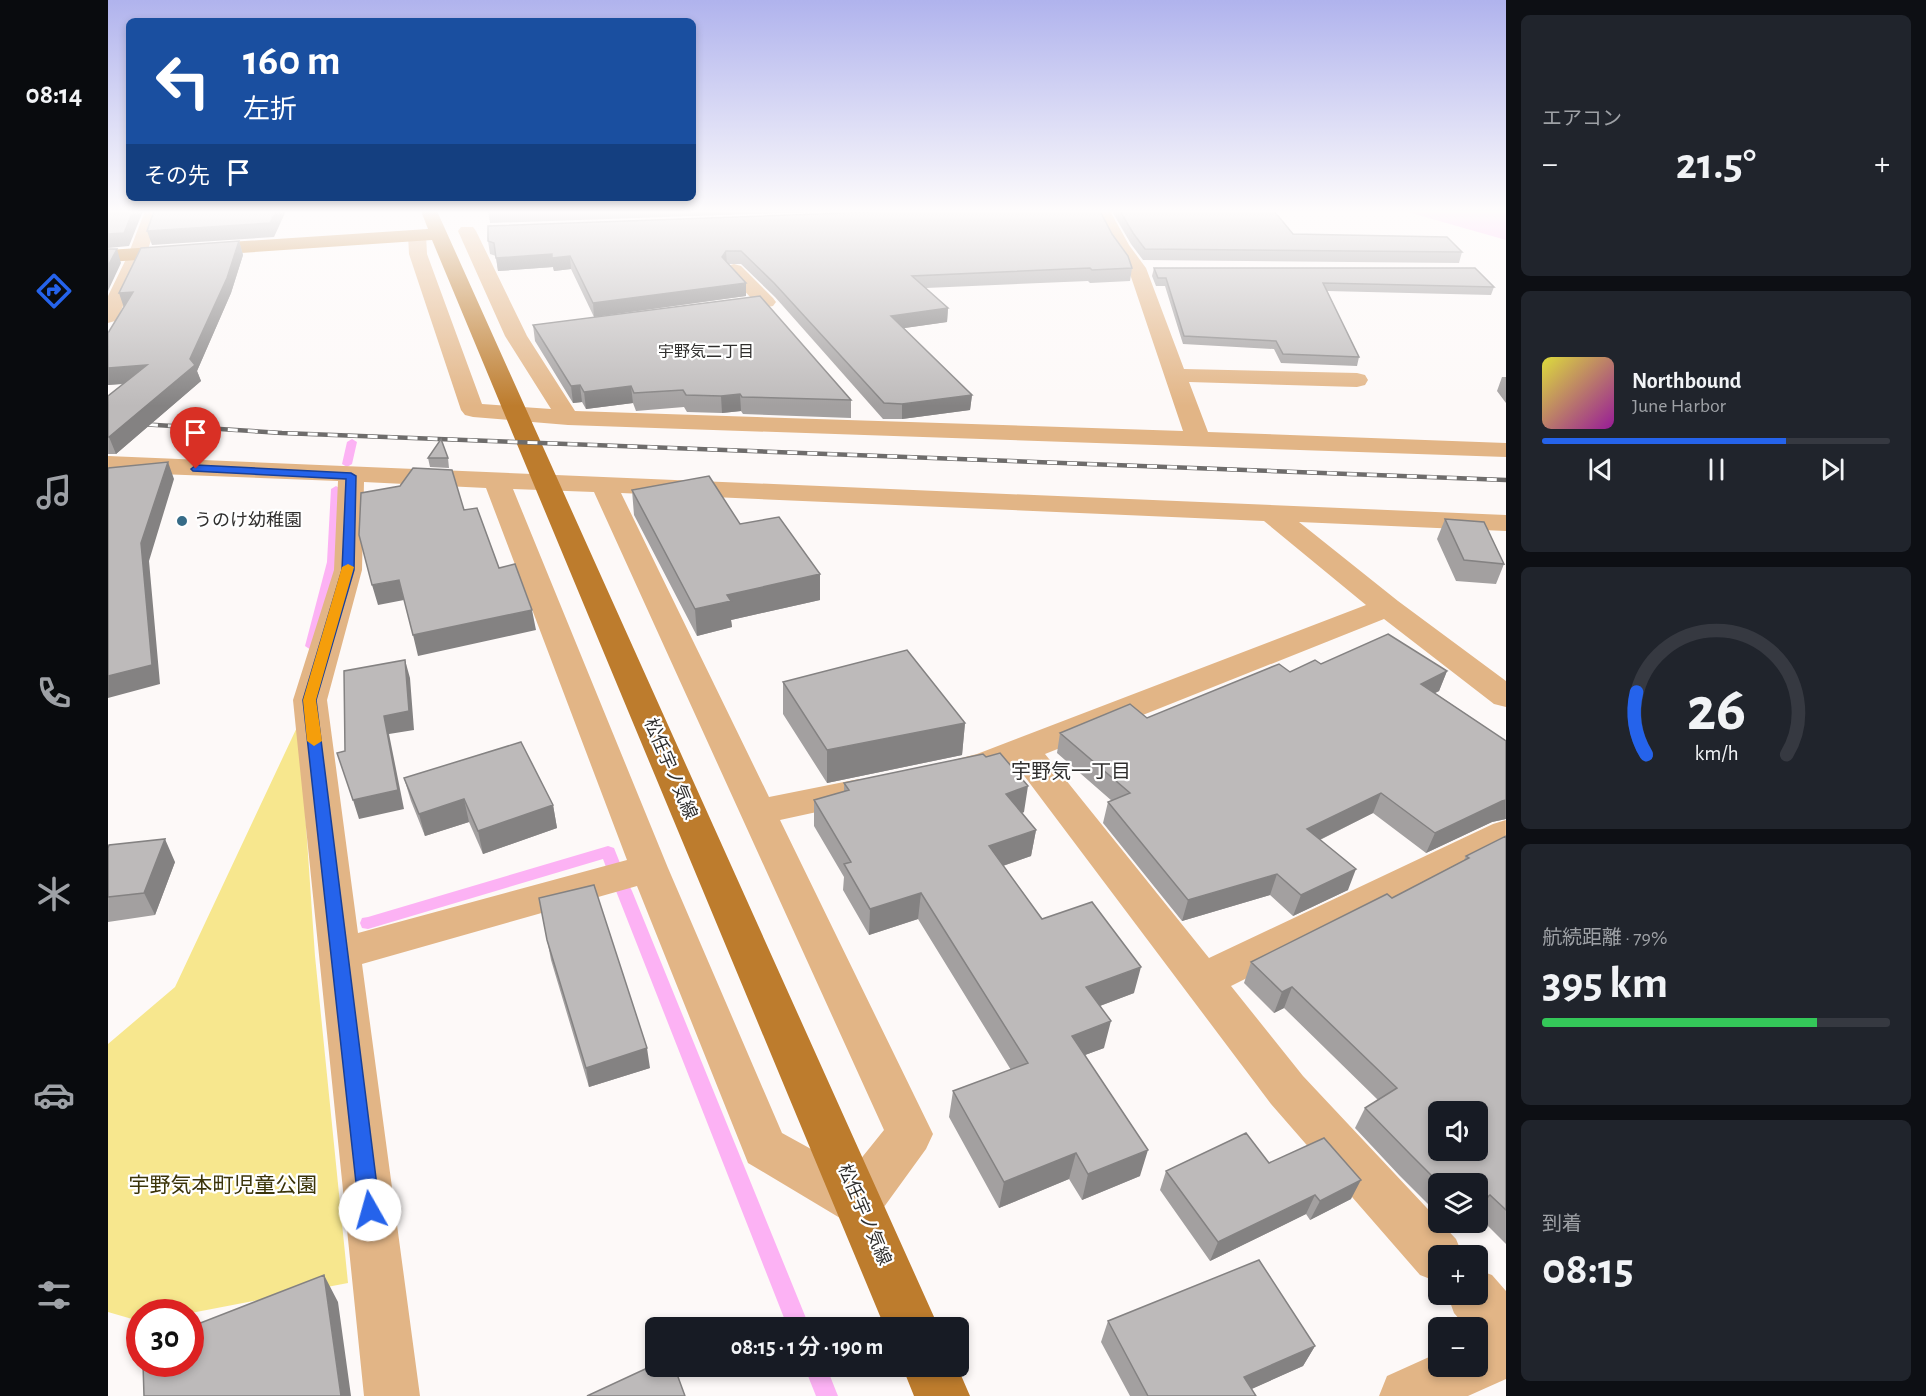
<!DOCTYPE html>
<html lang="ja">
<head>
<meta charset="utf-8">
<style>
  body { margin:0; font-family:"Alegreya Sans","Noto Sans JP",sans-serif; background:#20242c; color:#f1f3f6; height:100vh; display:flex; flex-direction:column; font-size:22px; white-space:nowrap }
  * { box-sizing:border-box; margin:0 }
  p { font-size:20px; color:#9ea1a6 }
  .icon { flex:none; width:33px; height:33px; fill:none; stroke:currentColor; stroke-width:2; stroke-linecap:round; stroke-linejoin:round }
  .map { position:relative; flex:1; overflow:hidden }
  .side { display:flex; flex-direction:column; gap:15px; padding:15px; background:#0d0f14; width:420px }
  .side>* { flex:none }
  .hud { position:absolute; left:18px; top:18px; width:570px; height:183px; border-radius:9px; box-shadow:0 3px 9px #0003; background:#1a4fa0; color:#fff; overflow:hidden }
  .fabs { position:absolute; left:1320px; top:1101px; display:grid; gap:12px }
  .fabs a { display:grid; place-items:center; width:60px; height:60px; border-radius:9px; background:#171b24; box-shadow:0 3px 9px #0003; font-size:30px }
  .speed { position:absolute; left:18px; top:1299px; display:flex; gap:12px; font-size:30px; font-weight:700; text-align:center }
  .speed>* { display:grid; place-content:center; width:78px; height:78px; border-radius:50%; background:#171b24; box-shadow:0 3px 9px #0003; line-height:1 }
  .speed .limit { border:9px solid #d22; background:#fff; color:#111 }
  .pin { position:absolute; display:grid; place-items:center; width:51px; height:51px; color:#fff; margin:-62px -26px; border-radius:50% 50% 50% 0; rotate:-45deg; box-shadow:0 0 6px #0007 }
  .pin .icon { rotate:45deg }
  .me { position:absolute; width:66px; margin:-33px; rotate:353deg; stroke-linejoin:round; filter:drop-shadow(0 0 4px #0008) }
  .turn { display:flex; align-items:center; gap:21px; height:126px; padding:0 18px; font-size:27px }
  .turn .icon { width:78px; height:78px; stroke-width:2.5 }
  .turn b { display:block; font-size:42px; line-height:51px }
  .then { display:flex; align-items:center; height:57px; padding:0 18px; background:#0003; gap:12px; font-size:22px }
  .big { font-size:45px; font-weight:600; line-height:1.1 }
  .side .widget { flex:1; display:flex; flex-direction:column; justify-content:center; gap:9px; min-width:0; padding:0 21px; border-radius:9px; background:#20242c }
  .side .dial { align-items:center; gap:0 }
  .dial svg { height:156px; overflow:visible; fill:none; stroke:#363941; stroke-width:7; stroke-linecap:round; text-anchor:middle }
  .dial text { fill:#f1f3f6; stroke:none }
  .song { display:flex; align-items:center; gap:18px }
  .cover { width:72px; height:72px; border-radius:9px; background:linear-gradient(135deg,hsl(60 70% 55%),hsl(300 70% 35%)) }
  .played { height:6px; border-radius:3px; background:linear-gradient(90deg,#2563eb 70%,#363941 70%) }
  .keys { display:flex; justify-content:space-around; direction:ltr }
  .heat { display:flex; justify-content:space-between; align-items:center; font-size:33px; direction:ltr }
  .charge { height:9px; border-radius:4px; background:linear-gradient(90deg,#34c759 79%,#363941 0) }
  .trip { position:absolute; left:537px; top:1317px; width:324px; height:60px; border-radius:9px; background:#171b24; box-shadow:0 3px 9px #0003; font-weight:600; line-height:60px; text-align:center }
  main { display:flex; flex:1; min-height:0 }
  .tab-bar { display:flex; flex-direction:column; width:108px; justify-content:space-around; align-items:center; background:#090b0e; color:#9ea1a6 }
  .tab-bar .icon { width:42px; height:42px }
  .tab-bar .current { color:#2563eb }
  .tab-bar b { font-size:27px; color:#f1f3f6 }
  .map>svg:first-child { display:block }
</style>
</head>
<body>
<main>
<nav class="tab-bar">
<b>08:14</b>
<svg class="icon current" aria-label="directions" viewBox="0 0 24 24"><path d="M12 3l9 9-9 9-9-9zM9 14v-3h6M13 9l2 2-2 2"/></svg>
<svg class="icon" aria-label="music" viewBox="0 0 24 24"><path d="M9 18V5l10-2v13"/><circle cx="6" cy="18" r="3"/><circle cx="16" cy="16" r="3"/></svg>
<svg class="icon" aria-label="phone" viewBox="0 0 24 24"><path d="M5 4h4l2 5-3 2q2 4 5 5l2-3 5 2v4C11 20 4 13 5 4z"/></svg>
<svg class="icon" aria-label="climate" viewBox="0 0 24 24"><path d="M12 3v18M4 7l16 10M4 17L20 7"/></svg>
<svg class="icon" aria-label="car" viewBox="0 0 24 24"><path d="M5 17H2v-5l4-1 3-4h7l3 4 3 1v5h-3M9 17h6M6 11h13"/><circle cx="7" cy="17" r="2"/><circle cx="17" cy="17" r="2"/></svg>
<svg class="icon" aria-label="filters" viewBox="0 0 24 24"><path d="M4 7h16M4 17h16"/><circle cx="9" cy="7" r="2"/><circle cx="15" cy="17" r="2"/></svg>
</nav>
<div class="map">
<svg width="1398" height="1396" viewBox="0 0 1398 1396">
  <rect width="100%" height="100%" fill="#fdf9f8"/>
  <path fill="#f7e78e" d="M191 723 207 956 240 1283 83 1313 32 1312 31 1321 0 1312V1044L67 987Z"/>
  <path fill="#fcb2f4" d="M1296 211 1398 212V240Z"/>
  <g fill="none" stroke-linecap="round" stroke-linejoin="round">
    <path fill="#fcb2f4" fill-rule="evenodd" d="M244 439 249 442 244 464 239 467 234 464 239 442Z
      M228 486 233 489 231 562 209 646 203 650 197 646 219 562 223 489Z
      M500 846 506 848 512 863 510 867H498L495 859 260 929 254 928 252 923 254 918 260 917Z
      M516 885 522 887 524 891 702 1328H680L508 891 510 887Z
      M696 1366H718L730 1396H708Z"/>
    <path fill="#e2b586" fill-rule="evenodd" d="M37 211H53L38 255 10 317 7 321 0 323V296L20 255Z
      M986 211H1002L1021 245 1038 268 1076 369 1249 373 1257 375 1260 380 1257 385 1249 387 1081 382 1100 432 1398 443V457L460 425 365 417 357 415 353 410 301 254 300 235 303 231H315L318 235 319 254 374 404 443 409 397 336 350 231 353 227H365L368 231 419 336 467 411 1075 431 1020 268 1004 246Z
      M626 264 633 266 665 298 668 302 665 306 624 313 617 311 614 307 617 303 643 298 617 270 619 266Z
      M0 456 1398 515V531L1191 522 1290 601 1398 681V707L1386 704 1276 619 937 754 1101 958 1385 824 1398 820V849L1123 986 1195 1076 1348 1239 1355 1256H1330V1282L1312 1275 1163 1104 908 765 851 782 838 778 833 770 838 762 869 754 1258 605 1156 521 513 493 661 797 751 779 764 782 769 791 764 800 672 820 825 1134 818 1149 768 1218 750 1224 732 1218 640 1163 529 886 254 964 312 1396H256L185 700 226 570 230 481 0 472ZM256 482 378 488 519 860 250 933 219 700 254 570ZM405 489 486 492 776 1130 743 1171 674 1133 560 868Z
      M1370 1270 1384 1275 1398 1291V1379L1360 1396H1271L1279 1376 1330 1353V1366H1370V1328H1359L1346 1313 1339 1294H1370Z"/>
    <path fill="#bd7c2d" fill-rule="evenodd" d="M313 211H329L831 1328H777L324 240 0 262V250L320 229Z
      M794 1366H849L862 1396H806Z"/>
    <defs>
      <path id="rail" d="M0 422 174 433 1398 480"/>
    </defs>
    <use href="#rail" stroke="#6e6c6b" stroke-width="4.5"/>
    <use href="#rail" stroke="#fff" stroke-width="3" stroke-dasharray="10" stroke-linecap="butt"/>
  </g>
  <path fill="#a3a0a0" d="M380 211H732L382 223Z
    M1006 211H1166L1185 234 1354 252 1351 263 1035 260 1023 244 1005 213Z
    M1004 234 1024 268 1022 281 982 283 980 281 818 288 840 308 839 322 796 328 864 395 862 410 794 419H775L667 297 633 264H620L638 283V296L486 317 463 269 446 271 445 267 390 271 388 256 382 254 380 241Z
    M131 241 135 255 123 293 89 371 93 381 8 454H0V396L16 384 0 385V333Z
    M1046 268 1386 287 1383 295 1219 291 1251 357 1249 366 1173 363 1166 349 1075 344 1057 286H1048L1044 276Z
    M425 325 743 400V418L635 414 633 411 614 413 579 412 576 407 528 411 525 403 478 409 474 402 465 403 427 341Z
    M1394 377H1398V403L1389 391Z
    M320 458H340L341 468 322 467Z
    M524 490 632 524 712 574V600L623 620 624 627 589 636 526 515Z
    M1337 519 1396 564 1388 584 1348 581 1329 539Z
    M1213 664 1339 671 1331 691 1327 693 1398 741V819L1384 822 1318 853 1265 813 1212 840 1240 890 1185 916 1162 895 1074 921 995 823 1000 802 1004 801 949 753 952 733 1039 718 1182 672Z
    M675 682 857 723 854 755 719 783 675 714Z
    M296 778 445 805 449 828 375 854 361 822 317 836 303 801Z
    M736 783 916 812 914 813 928 830 923 856 895 866 934 919 1026 993 992 1006 996 1048 977 1055 1032 1176 974 1200 961 1179 891 1208 841 1117 845 1091 903 1070 810 919 761 935 735 890 736 877 706 826V800L736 792Z
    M1398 836V1244L1370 1216V1184H1330V1214L1291 1175 1247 1128 1257 1108 1270 1100 1176 1008 1166 1013 1136 983 1143 962 1284 898 1356 860 1358 856Z
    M0 848 67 862 47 915 0 922Z
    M431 898 542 1068 481 1087 443 960Z
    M1161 1163 1243 1199 1202 1220 1198 1214 1102 1261 1052 1190 1058 1171Z
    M1340 1222H1358L1347 1230Z
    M1000 1321 1207 1346 1195 1366 1143 1389 1148 1396H1022L993 1342Z"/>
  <path fill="#848282" d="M25 211H35L21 246 0 248V234Z
    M168 211H178L166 237 44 245 39 231Z
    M131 241 135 255 123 293 89 371 93 381 8 454 1 437 82 359Z
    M9 249 13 263 0 291V266Z
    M618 251 619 264 614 257Z
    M444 254 462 256 463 269 446 271 445 267 390 271 388 258Z
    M638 283V296L486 317 485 303Z
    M25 292 16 308 11 293Z
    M840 308 839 322 783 330V316Z
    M39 365 45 381 0 385V368Z
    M472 385 474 402 465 403 463 386Z
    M523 386 525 403 478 409 476 392Z
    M632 394 633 411 614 413 613 396Z
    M864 395 862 410 794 419V404Z
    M60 462 66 479 41 561 52 684 0 698V676L33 543Z
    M712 574V600L623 620 624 627 589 636 587 609 619 595Z
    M291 580 296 600 270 605 264 585Z
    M424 610 428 630 310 656 305 635Z
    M297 660 302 678 306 730 281 734 296 809 251 819 245 800Z
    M1339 671 1331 691 1305 704 1313 684Z
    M857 723 854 755 719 783V750Z
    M920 786 916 812 894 820 898 794Z
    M1273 793 1265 813 1191 850 1199 829Z
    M356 799 361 822 317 836 311 814Z
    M1398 800V819L1384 822 1318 853 1327 833 1394 801Z
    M445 805 449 828 375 854 370 831Z
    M928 830 923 856 877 872 881 846Z
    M57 839 67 862 47 915 36 893Z
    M1248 869 1240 890 1185 916 1193 895Z
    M1169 874 1162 895 1074 921 1080 900Z
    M813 893 810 919 761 935 762 909Z
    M1033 967 1026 993 973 1013 978 987Z
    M1184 987 1176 1008 1166 1013 1174 992Z
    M1003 1021 996 1048 958 1062 964 1036Z
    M539 1048 542 1068 481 1087 478 1068Z
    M1040 1150 1032 1176 974 1200 980 1174Z
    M968 1153 961 1179 891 1208 896 1182Z
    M1253 1180 1243 1199 1202 1220 1212 1201Z
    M1207 1195 1198 1214 1102 1261 1110 1242Z
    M1382 1195 1370 1214V1204Z
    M1352 1222H1358L1347 1230Z
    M216 1275 230 1302 243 1396H233Z
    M1207 1346 1195 1366 1128 1396 1136 1377Z"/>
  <path fill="#bdbaba" stroke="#848282" stroke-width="1.5" fill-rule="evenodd" d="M0 211H25L16 233 0 234Z
    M46 211H168L162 223 39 231Z
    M792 211H992L1004 234 1020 256 1024 268 984 270 982 268 804 276 840 308 783 316 864 395 794 404 776 403 666 283 633 251H618L614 257 638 283 485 303 462 256 444 258V254L388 258 386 243 380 241V226Z
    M1012 211H1166L1185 234 1339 237 1354 252 1037 249 1025 233Z
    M131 241 119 278 82 359 87 365 1 437H0V396L39 365 0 368V333L25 292 11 293 33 248Z
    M0 249H9L0 266Z
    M1046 268H1367L1386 287 1215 283 1251 357 1175 354 1168 341 1076 336 1058 278H1050Z
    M652 296 743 400 634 397 632 394 613 396 578 395 575 390 526 393 523 386 476 392 472 385 463 386 425 325Z
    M333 439 340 458H320Z
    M60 462 33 543 44 665 0 676V468Z
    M305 468 344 470 356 510 369 508 391 568 407 564 424 610 305 635 291 580 264 585 251 535 253 493 292 486Z
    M601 476 632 524 671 517 712 574 619 595 623 601 587 609 524 490Z
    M1337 519 1376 522 1396 564 1356 560Z
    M1280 634 1339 671 1313 684 1398 741V800L1394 801 1327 833 1273 793 1199 829 1248 869 1193 895 1169 874 1080 900 1000 802 1022 793 952 733 1022 704 1039 718 1171 664 1182 672 1207 660 1213 664Z
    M799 650 857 723 719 750 675 682Z
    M297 660 301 711 276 716 290 790 245 800 229 753 237 751 236 671Z
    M413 742 445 805 370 831 356 799 311 814 296 778Z
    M892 753 920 786 898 794 928 830 881 846 934 919 984 902 1033 967 978 987 1003 1021 964 1036 1040 1150 980 1174 968 1153 896 1182 845 1091 920 1063 813 893 762 909 736 864 743 862 706 800 741 790 736 783 875 754 878 757Z
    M1398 836V1210L1382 1195 1370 1204V1184H1332L1302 1154 1257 1108 1289 1088 1184 987 1174 992 1143 962 1279 894 1284 898 1361 858 1358 856ZM1330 1112H1370V1150H1330Z
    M57 839 36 893 0 897V848L1 845Z
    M486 885 539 1048 478 1068 439 940 431 898Z
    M1138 1133 1161 1163 1216 1138 1253 1180 1212 1201 1207 1195 1110 1242 1058 1171Z
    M1151 1260 1207 1346 1136 1377 1148 1396H1040L1000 1321Z
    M216 1275 233 1396H36L35 1364H82V1327Z
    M548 1364V1366H566L577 1396H479Z"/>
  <linearGradient id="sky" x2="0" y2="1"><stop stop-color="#b0b3ed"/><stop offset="0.52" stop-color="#fefcfc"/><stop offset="1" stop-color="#fefcfc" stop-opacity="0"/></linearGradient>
  <rect width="1398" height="406" fill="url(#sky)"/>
  <path fill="#2563eb" stroke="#184099" stroke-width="1.5" d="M88 465 243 473 248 476 246 570 208 700 272 1210 269 1217 262 1220 254 1217 251 1210 195 700 234 570 238 479 85 471 83 469Z"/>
  <path fill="#f59e0b" d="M240 564 246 567 208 700 214 741 206 746 199 741 195 700 234 567Z"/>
  <circle fill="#366b87" stroke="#fff" stroke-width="2" cx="74" cy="521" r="6"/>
  <g text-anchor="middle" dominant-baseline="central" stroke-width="4.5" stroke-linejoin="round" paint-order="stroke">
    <g font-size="16" fill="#302f2e" stroke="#fff">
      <text x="598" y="352">宇野気二丁目</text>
    </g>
    <g font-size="18" fill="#302f2e" stroke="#fff" text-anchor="start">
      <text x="86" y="521">うのけ幼稚園</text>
    </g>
    <g font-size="18" fill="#302f2e" stroke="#fff">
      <text transform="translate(562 769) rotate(67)">松任宇ノ気線</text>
      <text transform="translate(756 1215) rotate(67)">松任宇ノ気線</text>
    </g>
    <g font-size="20" fill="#302f2e" stroke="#fff">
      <text x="963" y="772">宇野気一丁目</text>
    </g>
    <g font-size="21" fill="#3b3409" stroke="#fff">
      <text x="115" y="1185">宇野気本町児童公園</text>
    </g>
  </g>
</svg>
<div class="fabs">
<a><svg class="icon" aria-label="sound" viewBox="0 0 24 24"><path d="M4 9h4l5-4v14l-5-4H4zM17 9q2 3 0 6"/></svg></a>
<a><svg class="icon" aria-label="layers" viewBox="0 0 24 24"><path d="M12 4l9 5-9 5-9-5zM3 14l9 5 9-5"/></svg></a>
<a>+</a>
<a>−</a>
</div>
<div class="speed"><div class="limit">30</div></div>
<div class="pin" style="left:88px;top:469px;background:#d93025"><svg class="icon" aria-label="arrive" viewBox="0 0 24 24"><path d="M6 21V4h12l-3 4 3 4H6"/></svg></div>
<svg class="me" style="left:262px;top:1210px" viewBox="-20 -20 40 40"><circle r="19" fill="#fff"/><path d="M0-13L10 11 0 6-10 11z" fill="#2563eb"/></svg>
<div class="trip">08:15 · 1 分 · 190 m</div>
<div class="hud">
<div class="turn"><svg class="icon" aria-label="left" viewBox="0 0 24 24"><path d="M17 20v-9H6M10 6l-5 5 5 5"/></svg><div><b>160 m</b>左折</div></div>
<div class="then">その先<svg class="icon" aria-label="arrive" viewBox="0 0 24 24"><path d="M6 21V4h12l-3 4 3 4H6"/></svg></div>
</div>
</div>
<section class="side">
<div class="widget"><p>エアコン</p>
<div class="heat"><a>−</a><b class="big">21.5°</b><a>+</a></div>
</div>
<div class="widget">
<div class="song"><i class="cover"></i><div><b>Northbound</b><p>June Harbor</p></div></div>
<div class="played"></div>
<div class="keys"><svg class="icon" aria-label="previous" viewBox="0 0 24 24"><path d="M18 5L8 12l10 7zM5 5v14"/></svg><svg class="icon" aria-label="pause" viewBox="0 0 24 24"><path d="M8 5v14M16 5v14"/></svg><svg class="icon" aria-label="next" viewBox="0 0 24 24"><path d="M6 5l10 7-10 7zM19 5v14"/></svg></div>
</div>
<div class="widget dial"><svg viewBox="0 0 100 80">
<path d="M14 69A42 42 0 1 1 86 69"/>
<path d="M14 69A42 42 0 0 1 9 37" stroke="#2563eb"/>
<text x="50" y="56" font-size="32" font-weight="700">26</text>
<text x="50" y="72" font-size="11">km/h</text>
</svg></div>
<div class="widget"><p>航続距離 · 79%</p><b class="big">395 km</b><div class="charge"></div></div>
<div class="widget"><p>到着</p><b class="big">08:15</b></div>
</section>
</main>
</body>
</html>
